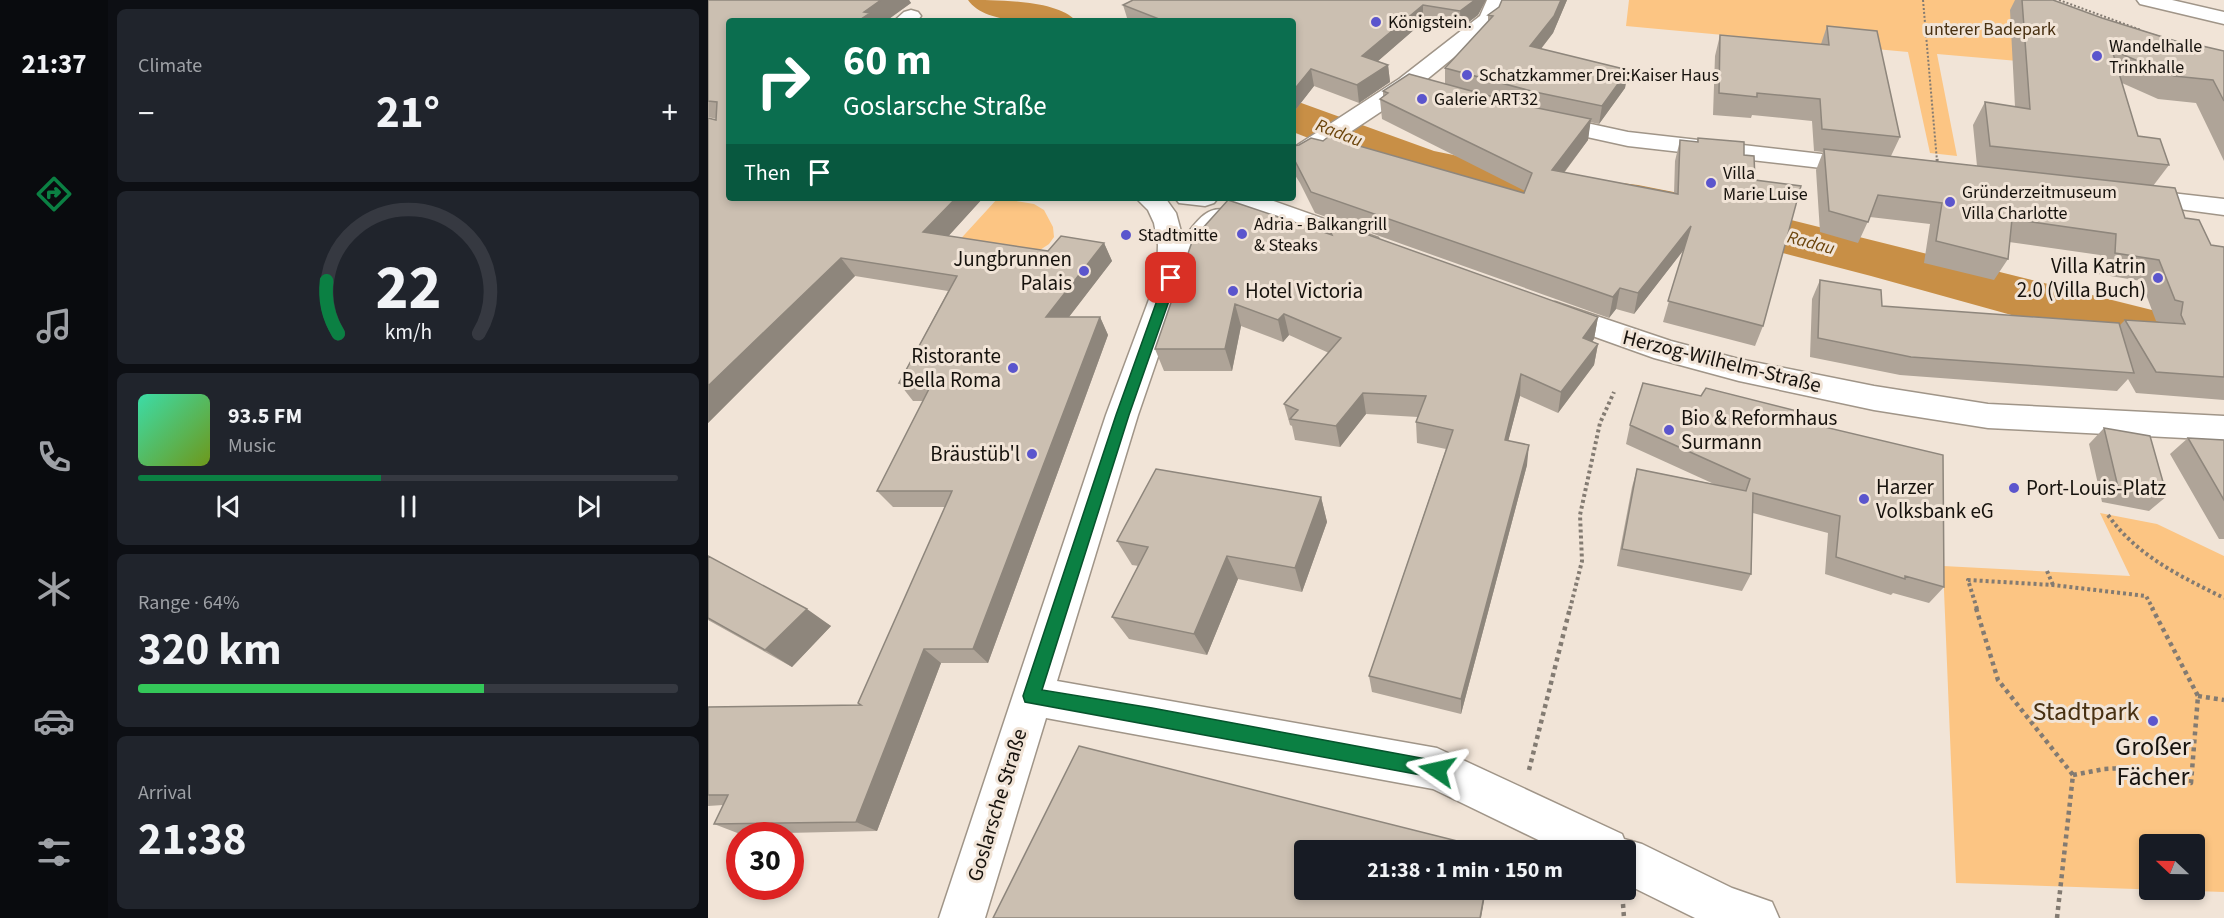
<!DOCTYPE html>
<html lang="en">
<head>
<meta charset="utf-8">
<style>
  body { margin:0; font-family:"Source Sans 3",sans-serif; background:#20242c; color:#f1f3f6; height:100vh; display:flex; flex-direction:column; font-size:22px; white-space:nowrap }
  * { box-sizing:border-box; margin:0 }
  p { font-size:20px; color:#9ea1a6 }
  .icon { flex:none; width:33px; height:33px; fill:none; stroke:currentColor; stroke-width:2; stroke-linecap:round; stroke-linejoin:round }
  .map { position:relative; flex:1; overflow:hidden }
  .panel { display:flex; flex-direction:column; gap:9px; padding:9px; background:#0d0f14; width:600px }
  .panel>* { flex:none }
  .banner { position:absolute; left:18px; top:18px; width:570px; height:183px; border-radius:6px; box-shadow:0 3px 9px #0003; background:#0b6e4f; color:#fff; overflow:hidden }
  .needle { width:39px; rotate:292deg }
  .buttons { position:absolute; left:1431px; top:834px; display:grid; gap:12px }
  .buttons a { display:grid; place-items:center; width:66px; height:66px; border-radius:6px; background:#171b24; box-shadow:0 3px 9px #0003; font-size:30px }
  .speed { position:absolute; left:18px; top:822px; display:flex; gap:12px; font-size:30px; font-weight:700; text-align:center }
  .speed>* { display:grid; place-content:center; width:78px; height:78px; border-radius:50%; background:#171b24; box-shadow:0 3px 9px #0003; line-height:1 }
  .speed .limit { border:9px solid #d22; background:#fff; color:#111 }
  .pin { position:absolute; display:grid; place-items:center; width:51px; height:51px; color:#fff; margin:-26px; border-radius:12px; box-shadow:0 3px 9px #0006 }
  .me { position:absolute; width:66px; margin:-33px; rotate:281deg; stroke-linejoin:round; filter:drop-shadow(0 0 4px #0008) }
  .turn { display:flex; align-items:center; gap:21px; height:126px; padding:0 18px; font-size:27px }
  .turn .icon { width:78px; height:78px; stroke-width:2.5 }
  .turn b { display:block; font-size:42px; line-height:51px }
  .then { display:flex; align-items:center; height:57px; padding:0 18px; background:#0003; gap:12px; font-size:22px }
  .big { font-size:45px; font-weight:700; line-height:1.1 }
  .panel .widget { flex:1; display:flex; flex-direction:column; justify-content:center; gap:9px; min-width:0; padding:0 21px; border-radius:9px; background:#20242c }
  .panel .dial { align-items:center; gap:0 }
  .dial svg { height:156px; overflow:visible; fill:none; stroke:#363941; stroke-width:7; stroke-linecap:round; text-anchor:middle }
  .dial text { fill:#f1f3f6; stroke:none }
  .song { display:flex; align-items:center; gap:18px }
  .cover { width:72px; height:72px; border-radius:9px; background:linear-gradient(135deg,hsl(160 70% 55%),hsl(80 70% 35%)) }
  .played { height:6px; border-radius:3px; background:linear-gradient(90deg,#0b8043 45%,#363941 45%) }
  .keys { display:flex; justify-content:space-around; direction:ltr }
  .heat { display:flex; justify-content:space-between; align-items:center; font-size:33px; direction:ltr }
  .charge { height:9px; border-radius:4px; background:linear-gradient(90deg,#34c759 64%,#363941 0) }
  .trip { position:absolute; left:586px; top:840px; width:342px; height:60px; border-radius:6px; background:#171b24; box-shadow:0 3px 9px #0003; font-weight:700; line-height:60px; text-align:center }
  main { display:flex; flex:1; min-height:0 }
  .dock { display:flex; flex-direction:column; width:108px; justify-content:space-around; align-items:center; background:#090b0e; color:#9ea1a6 }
  .dock .icon { width:42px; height:42px }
  .dock .on { color:#0b8043 }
  .dock b { font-size:27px; color:#f1f3f6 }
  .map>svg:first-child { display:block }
</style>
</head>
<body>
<main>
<nav class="dock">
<b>21:37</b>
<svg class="icon on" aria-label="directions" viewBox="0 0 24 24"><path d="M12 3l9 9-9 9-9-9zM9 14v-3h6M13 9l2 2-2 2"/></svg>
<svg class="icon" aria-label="music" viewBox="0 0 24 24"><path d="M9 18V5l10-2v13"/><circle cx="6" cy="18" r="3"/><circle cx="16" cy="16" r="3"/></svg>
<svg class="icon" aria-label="phone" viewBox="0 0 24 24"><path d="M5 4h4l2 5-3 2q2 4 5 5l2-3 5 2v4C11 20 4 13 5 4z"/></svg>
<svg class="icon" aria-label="climate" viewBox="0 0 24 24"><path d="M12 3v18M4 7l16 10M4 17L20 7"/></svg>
<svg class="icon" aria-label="car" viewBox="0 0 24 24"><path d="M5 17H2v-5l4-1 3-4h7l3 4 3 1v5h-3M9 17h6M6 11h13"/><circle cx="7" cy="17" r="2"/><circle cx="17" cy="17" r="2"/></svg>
<svg class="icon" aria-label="filters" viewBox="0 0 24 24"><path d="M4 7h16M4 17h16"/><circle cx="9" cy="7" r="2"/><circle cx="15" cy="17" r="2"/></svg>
</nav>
<section class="panel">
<div class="widget"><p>Climate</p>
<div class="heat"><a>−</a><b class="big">21°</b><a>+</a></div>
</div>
<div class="widget dial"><svg viewBox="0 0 100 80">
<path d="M14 69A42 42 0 1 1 86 69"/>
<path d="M14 69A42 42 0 0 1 8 42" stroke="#0b8043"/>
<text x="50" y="56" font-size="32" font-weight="700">22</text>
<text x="50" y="72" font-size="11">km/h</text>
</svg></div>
<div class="widget">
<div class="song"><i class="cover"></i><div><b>93.5 FM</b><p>Music</p></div></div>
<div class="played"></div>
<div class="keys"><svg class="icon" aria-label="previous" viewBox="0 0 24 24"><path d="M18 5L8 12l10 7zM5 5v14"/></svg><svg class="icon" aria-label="pause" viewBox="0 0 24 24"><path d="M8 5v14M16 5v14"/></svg><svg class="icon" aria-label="next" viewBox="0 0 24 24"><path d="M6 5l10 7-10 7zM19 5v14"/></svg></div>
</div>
<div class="widget"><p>Range · 64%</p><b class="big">320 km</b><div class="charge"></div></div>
<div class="widget"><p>Arrival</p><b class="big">21:38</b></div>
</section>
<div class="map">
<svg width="1516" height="918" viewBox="0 0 1516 918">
  <rect width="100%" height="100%" fill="#f1e4d7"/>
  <path fill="#fcc583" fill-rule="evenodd" d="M921 0H1315L1310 61 1229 54 1249 156 1222 153 1200 52 918 26Z
    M290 198 326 204 336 210 345 227 346 237 341 244 326 254 247 245Z
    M1392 513 1449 524 1516 556V892L1248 883 1235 566 1422 576ZM1442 844H1486V890H1442Z"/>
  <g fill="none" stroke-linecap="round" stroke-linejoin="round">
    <path fill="#c88f46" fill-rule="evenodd" d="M260 0C290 0 350 0 368 21 338 21 279 27 260 0Z
      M585 100 726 151 838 174 930 185 991 197 1516 328V374L1163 276 990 231 930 219 838 206 695 175 585 132Z"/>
    <defs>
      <path id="minor" d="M779 0H799L788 23 707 89 594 164 585 166V148L691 79 772 16Z
        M1429 0H1464L1516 12V24L1432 4Z
        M203 10 210 12 213 16 209 21H186L196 12Z
        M837 114 920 132 1157 159 1166 161 1169 166 1166 171 1157 173 920 146 829 126 826 121 829 116Z
        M1428 189 1516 199V215L1419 202 1415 197 1419 192Z
        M428 198 458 199 468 213 475 239C487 224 498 205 518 210L522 216 496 249 477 278 430 415 349 681 729 748 914 834 916 839 934 844 1024 888 1064 902 1071 918H987L918 884V850H851L725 789 338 718 277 918H231L398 415 449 278 450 245 446 223 440 210Z
        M467 198H510L506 203 497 206 471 203Z
        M520 198H557L670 238 674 244 670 250 661 253 652 250 524 203Z
        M847 302 963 341 1031 359 1166 386 1280 404 1516 416V440L1280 428 1166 410 1031 381 946 358 837 319 833 312 837 305Z"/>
    </defs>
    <use href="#minor" stroke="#a09588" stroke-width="3"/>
    <path stroke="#837b72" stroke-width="2" stroke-dasharray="2 2" stroke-linecap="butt" d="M1215 0 1229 161
      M1351 0 1433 30"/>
    <path stroke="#837b72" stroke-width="3" stroke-dasharray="2 2" stroke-linecap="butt" d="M1229 159 1230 167"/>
    <path stroke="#837b72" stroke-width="4" stroke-dasharray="3 3" stroke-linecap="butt" d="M1400 515C1429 556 1472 576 1516 598
      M1339 571 1345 585
      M862 609 874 561 872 515 892 423 906 392
      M1269 609 1260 580 1345 585 1438 596 1445 609"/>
    <path stroke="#837b72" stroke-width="4.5" stroke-dasharray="4 4" stroke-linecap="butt" d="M1268 608 1290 680 1365 775
      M1490 696 1516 700
      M821 770 862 608
      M1365 775 1396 769 1417 768 1483 783 1490 696 1444 608
      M915 904 916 918
      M1349 918 1365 775"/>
    <use href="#minor" fill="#fff" fill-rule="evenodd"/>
  </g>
  <path fill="#afa498" d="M0 0H201L203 3 178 21H21V198H275L240 236 340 251 353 236 396 243 404 261 361 317H392L400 335 280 663H233L169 831 32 834 6 824 15 805 0 806V707L153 705 150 703 237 507H185L169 491 215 401H205L191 383 240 291 147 276 0 423V118L8 120 9 119 0 117Z
    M778 0 770 15 753 28 715 22 670 61 680 65 682 82 651 103 606 86 585 113V21H420L415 5Z
    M794 0H859L845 33 833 49 920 70 917 88 891 124 882 122 880 140 856 173 966 194 967 161 972 140 989 142 990 138 1036 155 1055 326 1047 346 955 322 976 249 926 314 908 309 901 318 607 213 592 183 585 172V146L816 193 817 191 674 119 672 99 675 96V91L737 84V68L780 22V15L791 7Z
    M1307 0H1345L1394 18 1492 48 1494 46 1516 51V161L1488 103 1450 99 1414 83 1430 136 1461 165 1445 186 1503 245 1516 247V400L1428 393 1420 379 1409 391 1192 375 1102 357 1104 299 1112 280 1174 306 1412 325 1417 320 1454 323 1448 321 1433 281 1390 274 1392 255 1301 242 1300 259 1286 280 1216 263 1222 224 1162 217 1150 243 1112 232 1108 170 1115 152 1106 151 1104 121 1044 115 1043 118 1005 115 1007 56 1012 35 1113 44 1119 26 1192 137 1183 156 1269 166 1265 125 1277 102 1307 107 1302 10Z
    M616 219 890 317 886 339 884 341 890 344 886 365 850 413 812 396 800 441 819 465 753 714 664 692 661 676 738 449 709 443 708 422 710 417 658 414 632 447 587 440 584 426 582 425 576 404 621 353 581 335 575 342 533 326 524 371H456L447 349 619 233Z
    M922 425H1108L1236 587 1221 603 1185 593 1183 595 1117 574 1120 533 1045 513 1043 574 1034 591 909 566 924 487 929 469 1006 484 918 444Z
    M1396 428 1459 496 1441 511 1394 502 1381 444Z
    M1480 438 1516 440V539H1511L1462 454Z
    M613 497 619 522 594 592 530 579 499 655 421 639 404 617 431 566 424 565 409 541Z
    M0 556 123 626 84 667 0 620Z"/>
  <path fill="#8e867c" d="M173 0H201L203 3 178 21H150L156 12Z
    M767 0H778L770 15 753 28 752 11Z
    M853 0H859L845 33 821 64 822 46Z
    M715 5V22L655 74 654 56Z
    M680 65 682 82 651 103 649 85Z
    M603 69 606 86 585 113V91Z
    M920 70 917 88 891 124 894 106Z
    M883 119 880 140 842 191 844 170Z
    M248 198H275L227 251 215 232Z
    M983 226 978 247 926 314 930 293Z
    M396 243 404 261 347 335 338 317Z
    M133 258 147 276 0 423V386Z
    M912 288 908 309 901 318 905 297Z
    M527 304 533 326 524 371 517 349Z
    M576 314 581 335 575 342 570 320Z
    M392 317 400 335 280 663 265 649Z
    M890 317 886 339 871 359 875 338Z
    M890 344 886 365 850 413 853 392Z
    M813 374 812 396 795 461 797 440Z
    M655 393 658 414 632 447 628 426Z
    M821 445 819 465 753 714V699Z
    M613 497 619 522 594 592 587 568Z
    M519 556 530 579 499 655 486 634Z
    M99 609 123 626 84 667 57 650Z
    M216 649 233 663 169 831 148 822Z
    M777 890H778L773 918H772Z"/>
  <path fill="#cbbfb1" stroke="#8e867c" stroke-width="1.5" d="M0 0H173L156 12 162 13 150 21H21V198H248L215 232 340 251 353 236 396 243 338 317H392L265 649H216L148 822 6 824 20 795H0V707L153 705 150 703 244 491H169L224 383H191L249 276 133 258 0 386V118L8 120 9 102 0 101Z
    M425 0H767L752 11 715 5 654 56 680 65 649 85 603 69 585 91V21H456L415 5Z
    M794 0H853L846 16 822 46 920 70 894 106 827 92 737 68 785 16 780 15 791 7Z
    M1314 0H1345L1394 18 1493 49 1494 46 1516 51V101L1505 80 1466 76 1404 50 1430 136 1452 139 1461 165 1282 146 1277 102 1322 109Z
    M1119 26 1169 31 1192 137 1114 129 1112 99 1049 93V97L1011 93 1012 35 1121 45Z
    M701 74 815 105 883 119 844 170 970 194 972 140 990 142V138L1036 142V155L1046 156 1047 180 1093 186 1055 326 960 301 983 226 930 293 912 288 905 297 603 192 585 157V146L591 145 603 138 615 141 620 137 816 193 824 173 672 99 680 93 675 91Z
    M1116 149 1467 188 1477 218 1491 220 1503 245 1516 247V377L1448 372 1417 320 1477 324 1473 315 1475 302 1467 300 1451 260 1407 253 1408 234 1304 219 1300 259 1228 241 1234 203 1170 195 1160 222 1121 211Z
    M520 200 624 235 616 219 890 317 875 338 890 344 853 392 813 374 797 440 821 445 753 699 661 676 745 430 708 422 718 396 655 393 628 426 582 419 590 410 576 404 633 338 576 314 570 320 527 304 517 349H447L485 239Z
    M1112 280 1173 290 1174 306 1411 323 1426 373 1203 357 1110 338Z
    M935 383 993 396 998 388 1109 416 1108 425 1235 455 1236 587 1197 576V579L1128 557 1132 516 1045 493 1043 574 914 549 929 469 1038 491 1042 479 922 425Z
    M1396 428 1442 436 1459 496 1410 487Z
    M1480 438 1516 440V500Z
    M448 469 613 497 587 568 519 556 486 634 404 617 440 547 409 541Z
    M0 556 99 609 57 650 0 618Z
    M371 746 785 850H597V890H777L772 918H285Z"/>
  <path fill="#0b8043" stroke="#07532c" stroke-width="1.5" d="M463 274 469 278 421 415 334 690 444 708 729 761 735 763 737 770 735 776 729 778 317 702 315 696 408 415 457 278Z"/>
  <g fill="#5b55cd" stroke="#f1e4d7" stroke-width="2">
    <circle cx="668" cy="22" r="6"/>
    <circle cx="1389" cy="56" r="6"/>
    <circle cx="759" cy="75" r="6"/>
    <circle cx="714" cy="99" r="6"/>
    <circle cx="1003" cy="183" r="6"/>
    <circle cx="1242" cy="202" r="6"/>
    <circle cx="534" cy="234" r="6"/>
    <circle cx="418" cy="235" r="6"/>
    <circle cx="376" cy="271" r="6"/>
    <circle cx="1450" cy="278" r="6"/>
    <circle cx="525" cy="291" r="6"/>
    <circle cx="305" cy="368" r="6"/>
    <circle cx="961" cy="430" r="6"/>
    <circle cx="324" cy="454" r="6"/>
    <circle cx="1306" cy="488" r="6"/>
    <circle cx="1156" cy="499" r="6"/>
    <circle cx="1445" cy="721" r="6"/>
  </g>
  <g text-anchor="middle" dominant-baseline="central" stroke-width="6" stroke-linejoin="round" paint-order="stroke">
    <g font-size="18" fill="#16120d" stroke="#f1e4d7" text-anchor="start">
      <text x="680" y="22">Königstein.</text>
      <text x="1401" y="46">Wandelhalle<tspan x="1401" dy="21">Trinkhalle</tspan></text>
      <text x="771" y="75">Schatzkammer Drei:Kaiser Haus</text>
      <text x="726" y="99">Galerie ART32</text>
      <text x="1015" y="173">Villa<tspan x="1015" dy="21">Marie Luise</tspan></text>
      <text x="1254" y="192">Gründerzeitmuseum<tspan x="1254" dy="21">Villa Charlotte</tspan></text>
      <text x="546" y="224">Adria - Balkangrill<tspan x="546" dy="21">&amp; Steaks</tspan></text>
      <text x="430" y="235">Stadtmitte</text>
    </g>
    <g font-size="18" fill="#483011" stroke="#f1e4d7">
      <text x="1282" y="29">unterer Badepark</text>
    </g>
    <g font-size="18" font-style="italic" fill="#6c450c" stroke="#f1e4d7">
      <text transform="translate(631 133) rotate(21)">Radau</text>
      <text transform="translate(1103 243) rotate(15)">Radau</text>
    </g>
    <g font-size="21" fill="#16120d" stroke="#f1e4d7" text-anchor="end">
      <text x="364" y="259">Jungbrunnen<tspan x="364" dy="24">Palais</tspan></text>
      <text x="1438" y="266">Villa Katrin<tspan x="1438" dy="24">2.0 (Villa Buch)</tspan></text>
      <text x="537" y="291" text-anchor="start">Hotel Victoria</text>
      <text x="293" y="356">Ristorante<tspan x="293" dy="24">Bella Roma</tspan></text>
      <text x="973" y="418" text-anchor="start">Bio &amp; Reformhaus<tspan x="973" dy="24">Surmann</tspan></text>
      <text x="312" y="454">Bräustüb'l</text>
      <text x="1168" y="487" text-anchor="start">Harzer<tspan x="1168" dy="24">Volksbank eG</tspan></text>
      <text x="1318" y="488" text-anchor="start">Port-Louis-Platz</text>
    </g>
    <g font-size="21" fill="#16120d" stroke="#f1e4d7">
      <text transform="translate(1014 361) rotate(14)">Herzog-Wilhelm-Straße</text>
      <text transform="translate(289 805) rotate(-73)">Goslarsche Straße</text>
    </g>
    <g font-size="26" fill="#483011" stroke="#f1e4d7">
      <text x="1378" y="711">Stadtpark</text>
    </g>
    <g font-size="26" fill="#16120d" stroke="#f1e4d7">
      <text x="1445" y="746">Großer<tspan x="1445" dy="30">Fächer</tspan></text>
    </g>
  </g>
</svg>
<div class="buttons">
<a><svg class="needle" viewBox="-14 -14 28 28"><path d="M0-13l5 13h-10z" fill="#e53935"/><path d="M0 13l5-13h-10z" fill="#9ea1a6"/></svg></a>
</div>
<div class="speed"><div class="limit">30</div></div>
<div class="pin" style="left:463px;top:278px;background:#d93025"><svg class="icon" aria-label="arrive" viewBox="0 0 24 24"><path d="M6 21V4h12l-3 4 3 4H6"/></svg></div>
<svg class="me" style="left:729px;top:770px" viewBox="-20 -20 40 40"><path d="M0-17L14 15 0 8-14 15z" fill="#0b8043" stroke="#fff" stroke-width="4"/></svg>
<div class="trip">21:38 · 1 min · 150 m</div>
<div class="banner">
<div class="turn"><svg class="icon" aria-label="right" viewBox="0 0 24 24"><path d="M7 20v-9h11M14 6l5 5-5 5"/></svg><div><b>60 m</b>Goslarsche Straße</div></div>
<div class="then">Then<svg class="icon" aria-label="arrive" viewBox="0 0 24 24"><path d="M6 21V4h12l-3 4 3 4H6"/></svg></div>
</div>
</div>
</main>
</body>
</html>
